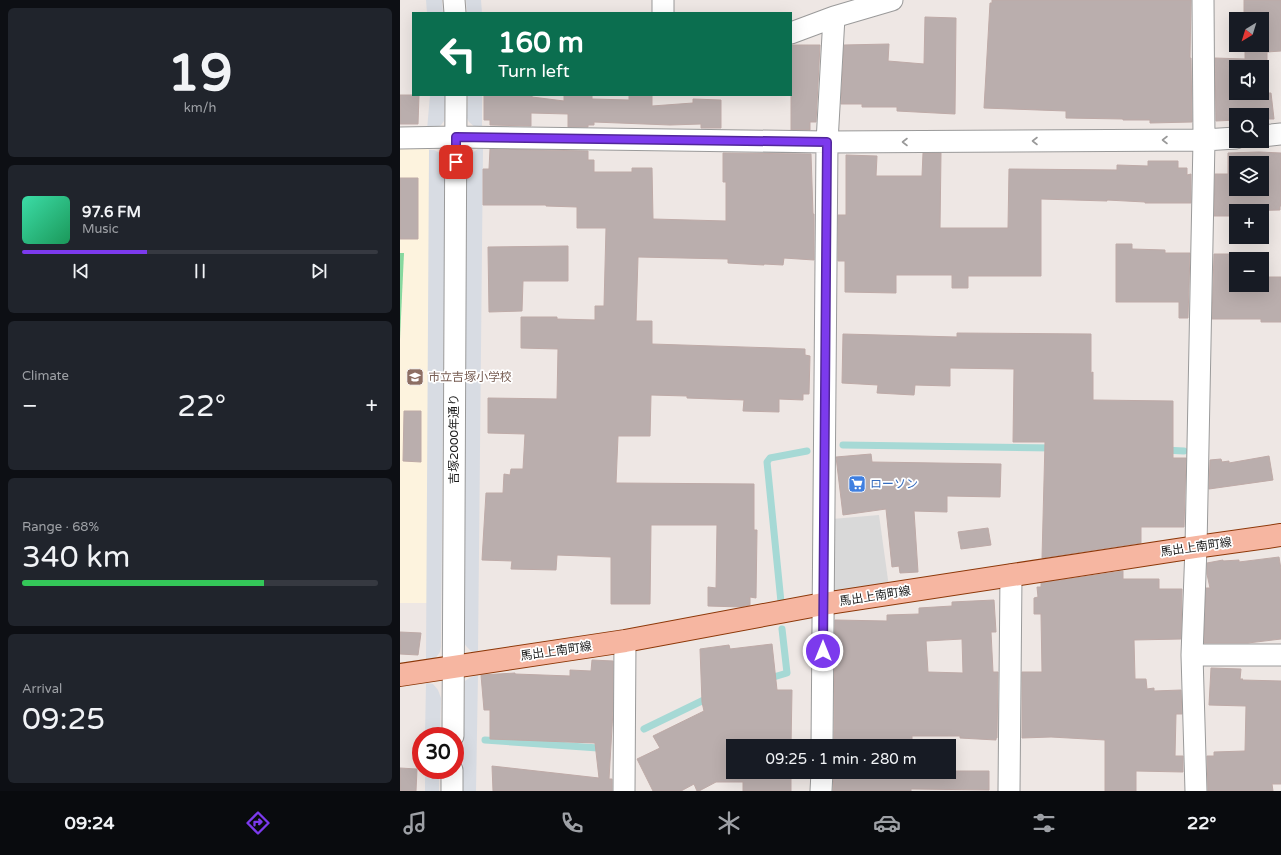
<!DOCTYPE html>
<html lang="en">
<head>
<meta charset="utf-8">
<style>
  body { margin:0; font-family:"Varela Round","Noto Sans JP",sans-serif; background:#20242c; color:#f1f3f6; height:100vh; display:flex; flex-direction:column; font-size:15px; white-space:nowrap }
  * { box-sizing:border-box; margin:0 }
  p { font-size:13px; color:#9ea1a6 }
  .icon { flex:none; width:22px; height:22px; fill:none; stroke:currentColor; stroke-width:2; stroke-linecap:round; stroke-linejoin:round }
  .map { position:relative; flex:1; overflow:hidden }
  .panel { display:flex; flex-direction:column; gap:8px; padding:8px; background:#0d0f14; width:400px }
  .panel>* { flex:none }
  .hud { position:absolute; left:12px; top:12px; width:380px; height:84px; border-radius:0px; box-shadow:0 4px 16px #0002; background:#0b6e4f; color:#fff; overflow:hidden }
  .needle { width:26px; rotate:218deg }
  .tools { position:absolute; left:829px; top:12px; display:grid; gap:8px }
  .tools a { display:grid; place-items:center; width:40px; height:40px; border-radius:0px; background:#171b24; box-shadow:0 4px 16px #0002; font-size:20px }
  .speed { position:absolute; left:12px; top:727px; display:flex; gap:8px; font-size:20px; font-weight:700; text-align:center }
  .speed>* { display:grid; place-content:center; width:52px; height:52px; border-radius:50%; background:#171b24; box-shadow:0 4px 16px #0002; line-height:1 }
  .speed .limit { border:6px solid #d22; background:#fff; color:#111 }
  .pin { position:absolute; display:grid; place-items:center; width:34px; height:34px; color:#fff; margin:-17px; border-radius:8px; box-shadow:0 2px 6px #0006 }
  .me { position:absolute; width:44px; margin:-22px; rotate:0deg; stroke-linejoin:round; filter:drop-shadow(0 0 3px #0008) }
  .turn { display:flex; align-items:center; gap:14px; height:84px; padding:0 20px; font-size:18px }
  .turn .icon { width:52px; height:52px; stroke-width:2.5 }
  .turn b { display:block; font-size:28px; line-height:34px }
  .big { font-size:30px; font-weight:600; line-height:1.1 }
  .panel .widget { flex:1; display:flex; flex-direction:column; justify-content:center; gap:6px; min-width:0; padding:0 14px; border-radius:6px; background:#20242c }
  .panel .dial { align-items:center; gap:0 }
  .dial b { font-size:52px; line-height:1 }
  .song { display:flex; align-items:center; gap:12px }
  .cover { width:48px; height:48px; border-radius:6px; background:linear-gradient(135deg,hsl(160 70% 55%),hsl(150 70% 35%)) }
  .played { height:4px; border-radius:2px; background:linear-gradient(90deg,#7c3aed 35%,#363941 35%) }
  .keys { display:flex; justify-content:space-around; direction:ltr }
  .heat { display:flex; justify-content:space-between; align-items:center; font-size:22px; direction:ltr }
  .charge { height:6px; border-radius:3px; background:linear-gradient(90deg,#34c759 68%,#363941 0) }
  .trip { position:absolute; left:326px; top:739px; width:230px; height:40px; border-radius:0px; background:#171b24; box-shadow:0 4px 16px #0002; font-weight:600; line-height:40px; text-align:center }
  .tab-bar { display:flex; height:64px; justify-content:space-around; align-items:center; background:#090b0e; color:#9ea1a6 }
  .tab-bar .icon { width:28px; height:28px }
  .tab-bar .active { color:#7c3aed }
  .tab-bar b { font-size:18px; color:#f1f3f6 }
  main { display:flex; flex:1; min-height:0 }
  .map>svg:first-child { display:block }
</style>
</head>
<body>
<main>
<section class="panel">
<div class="widget dial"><b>19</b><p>km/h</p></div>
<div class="widget">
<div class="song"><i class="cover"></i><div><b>97.6 FM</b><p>Music</p></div></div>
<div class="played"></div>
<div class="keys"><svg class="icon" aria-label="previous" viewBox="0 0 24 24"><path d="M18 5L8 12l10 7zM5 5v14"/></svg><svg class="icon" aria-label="pause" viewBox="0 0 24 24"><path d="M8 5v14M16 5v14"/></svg><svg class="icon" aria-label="next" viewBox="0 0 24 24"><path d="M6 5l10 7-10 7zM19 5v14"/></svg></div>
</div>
<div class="widget"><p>Climate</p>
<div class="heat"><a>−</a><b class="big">22°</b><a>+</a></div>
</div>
<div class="widget"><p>Range · 68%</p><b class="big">340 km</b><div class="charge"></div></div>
<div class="widget"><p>Arrival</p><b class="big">09:25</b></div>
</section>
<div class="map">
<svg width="881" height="791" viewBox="0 0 881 791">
  <rect width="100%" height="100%" fill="#eee7e4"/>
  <path fill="#fdf3de" d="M0 147H27L29 150 31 603H0Z"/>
  <path fill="#86d89f" d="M0 253H4L0 339Z"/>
  <path fill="#d9d9d9" d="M479 515 489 587 432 596V519Z"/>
  <path fill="#d8dce3" d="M26 0H42L43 13H27Z
    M66 0H81L82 13H67Z
    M30 95H45L44 121 41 125 36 128 27 130Z
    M68 95H82V130L75 127 69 122 67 118Z
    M83 148 78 653 71 651 66 646 63 641 67 162 70 154 78 149Z
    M29 150H34L42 154 45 163 41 647 40 652 34 660 26 661Z
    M78 675 76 791H62L65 681 71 677Z
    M26 683 33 684 38 690 41 698 40 736H25Z
    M25 770H39V791H25Z"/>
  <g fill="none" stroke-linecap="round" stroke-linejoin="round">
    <path stroke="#a6d9d5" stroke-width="7" d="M443 445 654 448
      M764 450 784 451
      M381 602 367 462 370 458 407 451
      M367 679 387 673 382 629
      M244 729 310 697
      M85 740 198 748 203 746"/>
  </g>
  <path fill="#baaead" stroke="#beaaa7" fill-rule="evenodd" d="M592 0H791L790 58H791L792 122 750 123V120H723V119L666 118V111L584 108 590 3H592Z
    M844 0H881V51L867 52V93H871L874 119H862V115H836V120L816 121 815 58 845 59V45H862V19H844ZM836 67H862V93H836Z
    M525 17 556 18 555 114 497 111V107H462V104H441L444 45 489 44 488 61 524 64Z
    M391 45H420L416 122H410V130H391Z
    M0 95H19L18 124H0Z
    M84 95H132V97L164 101V95H192V99L229 100V95H252V106L293 103V99L321 100V128H301V124L270 125 194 122V125H188V127H168V114L131 113V126L90 125V120H84Z
    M90 149 188 151V160H194V172H232V168H252L253 219 326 221V182H323V153L411 154 413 214H414V260L384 258 383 265 364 264V265L328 263V259L238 257 236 321H252V344L405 349V355L410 356 409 394H403V400L379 399V412L343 411 344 400 287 398V396L251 395 250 436H218L216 483 354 484V530H357L356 598 350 597V605L341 607 308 606V587L316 588 317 525H251L250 604H211V557L157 555 156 570 111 569 112 561 82 560 86 493H103L104 474 110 475 111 469H123L125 434 88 433V398L157 399 158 349 121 348V317H157V319L195 320V306H204L206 228H177V207L146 206V205H83V169H89Z
    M859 152 881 153V206H880V210L836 211V216H814L815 174H828V153ZM836 163H862V189H836Z
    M523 153H541L540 228H608L609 169 717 170V165L748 166V161H778V168H787V175L791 174V203H745V202L707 200V201L641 199V276H568V288H552V275H496V293L445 292V261H438V215H446V155L477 156 476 176H522Z
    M0 178H18V239H0Z
    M716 244H732V249L765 250V253H790L788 318H779V302H716Z
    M168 246V281H123L122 311 89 312 88 247Z
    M814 254H836L835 277H836V285H862V277H881V322H861V319H812Z
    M557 333 691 334V373L693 372V400L773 401V458H786L784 527H741V543L642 558 645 442H613L614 369 550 368V386L515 385 514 395 477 393 478 385 442 383 443 334 557 337Z
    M4 411H21V462L3 461Z
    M471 454 472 462 601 464 600 497 547 496V512L514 511 518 572 500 573 499 566 492 567 486 509 443 515 436 457Z
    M869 456 873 480 809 489 810 460 821 459 822 462 829 461V463Z
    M588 528 591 545 561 549 558 532Z
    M879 557 881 569V639L848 643H804L806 588H810L807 574V563L823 560V561L839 560V562Z
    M723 571V579H759V589H782L781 639 734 640 735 679H746L747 689 754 688V691L781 690 782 714H776L775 756H783V772L736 771V791H705V740L651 737 622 738V672H642L641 614H634V598L638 597 637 587H641V583Z
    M594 600 596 632H591L593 672H598L597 738H596V740L560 738V736H512V746H434L435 620 487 621V615L519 614V608L552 606V602ZM562 639 563 673 528 672 526 641Z
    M0 632 21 633 18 655 0 654Z
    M372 644 377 690H392L391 746H333V772H391V791H343V782H316L299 791H297L294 784 281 791H253L237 759 260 748 253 736 304 711 302 702 300 649 329 645 330 649Z
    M192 660 213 661V711L209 779H212V791H93L92 766 199 778 195 743 90 739V710H84L81 675 115 673V674L170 676V670L191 671Z
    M811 668 841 669 840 679H843L842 680 881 681V784H872L873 791H808L807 756H814V752L845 751 846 706 809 705Z
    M0 768 17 769 16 791H0Z
    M549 771H589V790L511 789V791H433L434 772H549Z"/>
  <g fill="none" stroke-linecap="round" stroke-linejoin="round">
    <defs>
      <path id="minor" d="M54 0 55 13
        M263 0V13
        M391 33 434 17 492 0
        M862 136 881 134
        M0 138 56 137 427 142 804 140 836 138
        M792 655H881
        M53 736 56 95
        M422 746 427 142 434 17
        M52 791V770
        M224 791 225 641
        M421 791 422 772
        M609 791 611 575
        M796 791 792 655 796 547 804 140 803 0"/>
      <path id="major" d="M0 675 225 641 423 604 796 547 881 535"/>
    </defs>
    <use href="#minor" stroke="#9a9a9a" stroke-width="23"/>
    <use href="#major" stroke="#8d3809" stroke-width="24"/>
    <use href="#minor" stroke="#fff" stroke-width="21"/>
    <use href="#major" stroke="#f6b6a1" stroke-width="22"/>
  </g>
  <defs><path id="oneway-chevron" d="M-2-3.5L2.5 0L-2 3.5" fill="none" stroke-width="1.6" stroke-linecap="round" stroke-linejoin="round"/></defs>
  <g stroke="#999">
    <use href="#oneway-chevron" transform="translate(765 140) rotate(180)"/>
    <use href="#oneway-chevron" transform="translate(635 141) rotate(180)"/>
    <use href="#oneway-chevron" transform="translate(505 142) rotate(180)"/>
  </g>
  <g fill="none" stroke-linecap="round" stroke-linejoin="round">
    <defs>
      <path id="route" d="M56 162V137L427 142 423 651"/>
    </defs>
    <use href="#route" stroke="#51269a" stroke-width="10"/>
    <use href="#route" stroke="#7c3aed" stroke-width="7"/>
  </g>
  <defs>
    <symbol id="school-square" viewBox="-11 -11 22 22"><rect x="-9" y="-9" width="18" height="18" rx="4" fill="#8d6e63" stroke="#fff"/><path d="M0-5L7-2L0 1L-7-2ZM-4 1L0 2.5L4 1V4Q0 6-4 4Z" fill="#fff"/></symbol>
    <symbol id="supermarket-square" viewBox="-11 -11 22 22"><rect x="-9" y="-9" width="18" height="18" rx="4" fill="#3f7fe0" stroke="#fff"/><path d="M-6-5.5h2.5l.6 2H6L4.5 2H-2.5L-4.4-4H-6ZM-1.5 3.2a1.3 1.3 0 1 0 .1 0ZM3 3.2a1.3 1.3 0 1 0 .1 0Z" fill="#fff"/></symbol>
  </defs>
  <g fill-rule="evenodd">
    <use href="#school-square" x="5" y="367" width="20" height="20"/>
    <use href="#supermarket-square" x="447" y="474" width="20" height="20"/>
  </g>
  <g text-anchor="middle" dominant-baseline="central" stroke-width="3.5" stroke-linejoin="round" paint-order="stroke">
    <g font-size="12" fill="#785e54" stroke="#fff" text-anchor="start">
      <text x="28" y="377">市立吉塚小学校</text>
    </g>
    <g font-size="12" fill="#1d1d1d" stroke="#fff">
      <text transform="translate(54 439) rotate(-90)">吉塚2000年通り</text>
      <text transform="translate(796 547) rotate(-8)">馬出上南町線</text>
      <text transform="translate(475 596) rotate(-9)">馬出上南町線</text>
      <text transform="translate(156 651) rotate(-8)">馬出上南町線</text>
    </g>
    <g font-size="12" fill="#366cbe" stroke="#fff" text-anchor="start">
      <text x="470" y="484">ローソン</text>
    </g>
  </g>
</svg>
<div class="tools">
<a><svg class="needle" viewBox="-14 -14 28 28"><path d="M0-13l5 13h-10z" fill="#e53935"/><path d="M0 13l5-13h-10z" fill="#9ea1a6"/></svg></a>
<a><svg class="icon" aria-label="sound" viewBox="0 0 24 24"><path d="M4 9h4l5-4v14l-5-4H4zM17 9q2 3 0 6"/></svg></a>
<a><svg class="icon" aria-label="search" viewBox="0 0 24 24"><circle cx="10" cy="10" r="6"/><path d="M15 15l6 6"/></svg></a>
<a><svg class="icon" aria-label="layers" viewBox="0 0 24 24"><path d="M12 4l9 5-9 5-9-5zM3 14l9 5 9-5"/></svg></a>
<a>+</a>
<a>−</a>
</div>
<div class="speed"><div class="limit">30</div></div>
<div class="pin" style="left:56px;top:162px;background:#d93025"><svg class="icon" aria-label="arrive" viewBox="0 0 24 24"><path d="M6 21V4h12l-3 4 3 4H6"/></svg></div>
<svg class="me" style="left:423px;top:651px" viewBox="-20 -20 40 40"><circle r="17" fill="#7c3aed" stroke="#fff" stroke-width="3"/><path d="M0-11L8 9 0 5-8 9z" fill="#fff"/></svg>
<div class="trip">09:25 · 1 min · 280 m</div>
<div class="hud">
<div class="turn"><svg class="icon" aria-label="left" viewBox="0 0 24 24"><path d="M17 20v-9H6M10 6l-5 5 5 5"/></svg><div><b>160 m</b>Turn left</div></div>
</div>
</div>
</main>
<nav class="tab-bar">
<b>09:24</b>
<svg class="icon active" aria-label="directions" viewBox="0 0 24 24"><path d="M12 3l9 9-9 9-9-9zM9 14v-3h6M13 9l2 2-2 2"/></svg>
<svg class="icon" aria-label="music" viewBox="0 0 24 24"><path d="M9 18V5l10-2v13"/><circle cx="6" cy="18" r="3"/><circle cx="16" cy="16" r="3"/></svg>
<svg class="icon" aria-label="phone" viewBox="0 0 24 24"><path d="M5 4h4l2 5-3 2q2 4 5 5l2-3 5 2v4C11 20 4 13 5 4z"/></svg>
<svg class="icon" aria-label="climate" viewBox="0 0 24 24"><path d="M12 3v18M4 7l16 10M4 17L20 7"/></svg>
<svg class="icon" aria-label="car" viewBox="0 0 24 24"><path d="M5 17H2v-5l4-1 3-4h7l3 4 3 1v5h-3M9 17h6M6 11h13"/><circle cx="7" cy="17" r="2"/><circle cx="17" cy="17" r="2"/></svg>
<svg class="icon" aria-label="filters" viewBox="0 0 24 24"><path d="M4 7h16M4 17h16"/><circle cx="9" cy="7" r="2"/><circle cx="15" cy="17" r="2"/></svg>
<b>22°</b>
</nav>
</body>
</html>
